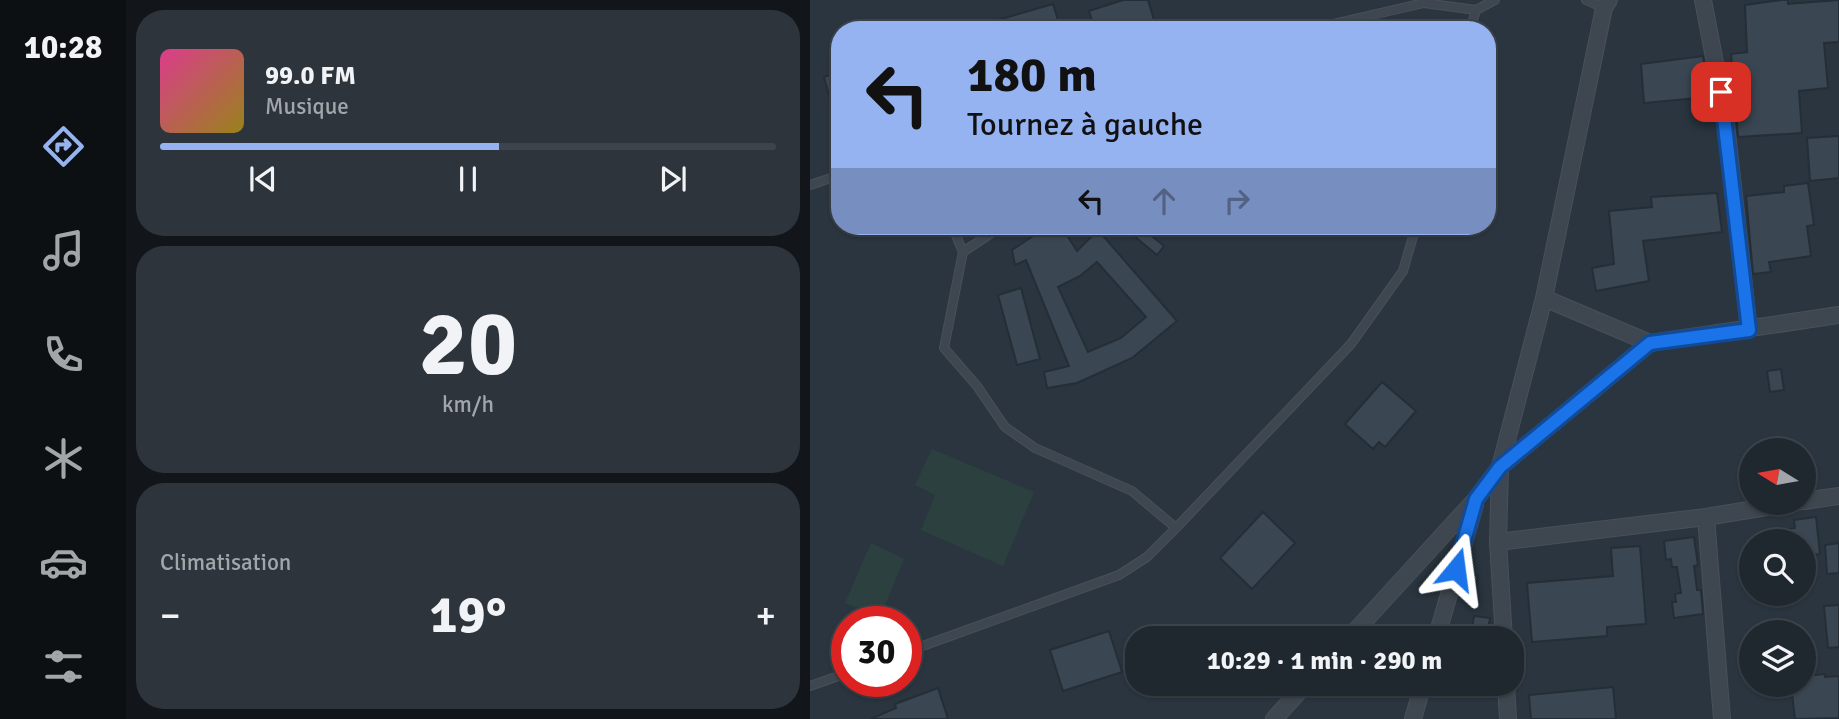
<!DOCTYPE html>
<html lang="fr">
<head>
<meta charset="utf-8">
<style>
  body { margin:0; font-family:Signika,sans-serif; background:#2d343b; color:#f1f3f6; height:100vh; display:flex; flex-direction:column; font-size:26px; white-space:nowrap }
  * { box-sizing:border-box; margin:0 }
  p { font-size:23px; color:#a2a6aa }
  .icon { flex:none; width:38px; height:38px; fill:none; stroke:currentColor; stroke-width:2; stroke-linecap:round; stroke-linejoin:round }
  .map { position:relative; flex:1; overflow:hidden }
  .side { display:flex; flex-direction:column; gap:10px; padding:10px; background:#12161a; width:684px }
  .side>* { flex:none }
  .hud { position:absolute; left:21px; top:21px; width:665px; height:214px; border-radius:28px; box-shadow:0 2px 5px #0004,0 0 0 2px #3d444b; background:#95b2f1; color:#111; overflow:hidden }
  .needle { width:46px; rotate:281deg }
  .controls { position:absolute; left:929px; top:438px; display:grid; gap:14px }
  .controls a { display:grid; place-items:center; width:77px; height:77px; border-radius:50%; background:#20282f; box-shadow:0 2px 5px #0004,0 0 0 2px #3d444b; font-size:35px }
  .speed { position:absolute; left:21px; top:606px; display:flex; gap:14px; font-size:35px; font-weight:700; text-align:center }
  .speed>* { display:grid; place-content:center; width:91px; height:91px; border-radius:50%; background:#20282f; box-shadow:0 2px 5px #0004,0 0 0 2px #3d444b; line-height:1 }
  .speed .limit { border:10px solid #d22; background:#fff; color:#111 }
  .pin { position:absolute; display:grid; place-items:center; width:60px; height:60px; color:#fff; margin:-30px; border-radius:14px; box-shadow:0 4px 10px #0006 }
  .me { position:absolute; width:77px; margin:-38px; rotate:16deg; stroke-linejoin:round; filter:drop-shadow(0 0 5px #0008) }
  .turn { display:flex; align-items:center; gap:24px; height:147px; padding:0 21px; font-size:32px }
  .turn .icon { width:91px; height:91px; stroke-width:2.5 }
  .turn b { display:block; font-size:49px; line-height:60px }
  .lanes { display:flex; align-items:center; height:66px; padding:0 21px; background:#0003; justify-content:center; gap:35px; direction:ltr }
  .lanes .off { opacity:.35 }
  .big { font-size:52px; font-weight:700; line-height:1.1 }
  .side .card { flex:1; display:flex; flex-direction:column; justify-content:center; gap:10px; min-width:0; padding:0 24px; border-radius:28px; background:#2d343b }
  .side .dial { align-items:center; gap:0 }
  .dial b { font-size:91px; line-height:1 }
  .song { display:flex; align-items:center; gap:21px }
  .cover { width:84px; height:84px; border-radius:10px; background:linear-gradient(135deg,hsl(330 70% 55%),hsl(50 70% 35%)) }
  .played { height:7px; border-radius:4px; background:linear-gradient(90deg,#95b2f1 55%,#3d444b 55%) }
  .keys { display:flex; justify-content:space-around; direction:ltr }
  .heat { display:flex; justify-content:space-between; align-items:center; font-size:38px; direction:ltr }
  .trip { position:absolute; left:315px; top:626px; width:399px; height:70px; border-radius:28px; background:#20282f; box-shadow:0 2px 5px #0004,0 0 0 2px #3d444b; font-weight:700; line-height:70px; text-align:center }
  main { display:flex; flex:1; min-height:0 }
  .tabs { display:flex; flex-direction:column; width:126px; justify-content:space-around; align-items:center; background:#0d1013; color:#a2a6aa }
  .tabs .icon { width:49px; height:49px }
  .tabs .active { color:#95b2f1 }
  .tabs b { font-size:32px; color:#f1f3f6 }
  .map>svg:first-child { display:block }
</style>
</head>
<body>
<main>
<nav class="tabs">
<b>10:28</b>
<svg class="icon active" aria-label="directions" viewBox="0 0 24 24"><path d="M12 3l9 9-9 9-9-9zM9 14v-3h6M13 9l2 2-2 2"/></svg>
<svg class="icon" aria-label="music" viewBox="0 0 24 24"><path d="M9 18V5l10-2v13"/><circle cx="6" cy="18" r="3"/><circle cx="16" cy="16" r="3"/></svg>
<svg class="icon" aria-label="phone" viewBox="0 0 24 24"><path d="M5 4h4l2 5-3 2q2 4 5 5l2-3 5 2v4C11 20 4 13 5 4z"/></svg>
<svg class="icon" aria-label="climate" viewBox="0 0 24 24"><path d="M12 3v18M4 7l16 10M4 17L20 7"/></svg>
<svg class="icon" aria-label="car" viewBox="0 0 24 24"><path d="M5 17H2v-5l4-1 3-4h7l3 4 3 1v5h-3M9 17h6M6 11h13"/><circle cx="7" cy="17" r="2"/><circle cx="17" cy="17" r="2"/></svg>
<svg class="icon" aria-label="filters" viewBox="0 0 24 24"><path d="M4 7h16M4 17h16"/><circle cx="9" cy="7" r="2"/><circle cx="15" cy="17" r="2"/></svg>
</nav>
<section class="side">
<div class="card">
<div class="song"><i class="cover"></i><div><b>99.0 FM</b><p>Musique</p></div></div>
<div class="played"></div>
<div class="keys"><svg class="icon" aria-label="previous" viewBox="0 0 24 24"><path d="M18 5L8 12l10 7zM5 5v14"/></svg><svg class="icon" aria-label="pause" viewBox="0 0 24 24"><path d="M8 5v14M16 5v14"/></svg><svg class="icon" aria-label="next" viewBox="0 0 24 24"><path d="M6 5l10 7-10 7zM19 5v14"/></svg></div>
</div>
<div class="card dial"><b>20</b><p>km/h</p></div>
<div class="card"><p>Climatisation</p>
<div class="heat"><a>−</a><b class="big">19°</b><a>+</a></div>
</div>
</section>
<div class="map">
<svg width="1029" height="719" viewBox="0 0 1029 719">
  <rect width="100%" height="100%" fill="#2a353f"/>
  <path fill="#2c4040" d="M122 449 224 492 193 566 111 530 125 495 105 485Z
    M61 543 94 559 70 617 35 603Z"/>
  <path fill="#3a4753" stroke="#252e37" stroke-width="2" fill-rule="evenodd" d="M313 0H338L347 30H285L279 11Z
    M971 0H978V4L1029 0V42L1014 43 1018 88 989 91 992 133 928 137 921 54 937 52 935 5Z
    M243 4 251 30H167V26Z
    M893 56 899 97 834 103 831 64Z
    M30 72V121H26L14 77Z
    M1029 136V178L1000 181 997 138Z
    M998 183 1004 225 997 226 1001 256 959 262 961 272 943 274 936 196 974 192V186Z
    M907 193 912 232 833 241 839 281 786 291 782 268 804 264 799 211 842 207 841 197Z
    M229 226H251L267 251 288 230 367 321 322 358 267 383 237 388 234 372 259 366 216 260 205 265 202 250 232 230ZM287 262 336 317 311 338 278 352 248 287 270 276Z
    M312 226H330L354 246 347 255Z
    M211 288 230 359 207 365 188 295Z
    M971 369 974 390 960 392 957 371Z
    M572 382 606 411 575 447 569 442 563 449 535 424Z
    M453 512 485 543 442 589 410 558Z
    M1006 517 1010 554 994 556V541H973L972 530 985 528 984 520Z
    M884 537 888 565 884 566 887 590H891L893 614 864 618 862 602H866L865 594 871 593 867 567H862L861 559 856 560 854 541Z
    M1029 543V573L1017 574 1015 545Z
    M830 546 836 624 797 627V636L722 642 717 583 803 576 801 548Z
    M656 573 668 576 665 592 652 589Z
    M1029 605V647L1018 648 1014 606Z
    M664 616 680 618 678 631 662 628Z
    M299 631 312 672 253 691 240 650Z
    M1015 674V677L1029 676V718L985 719 981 684H994V676Z
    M803 687 806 719H721L719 695Z
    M128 688 138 719H61L86 708 85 704Z"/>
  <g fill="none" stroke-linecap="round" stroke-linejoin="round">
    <defs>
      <path id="lane" d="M776 0 794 8
        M497 30 614 3 666 10 685 0
        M660 30 666 10
        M0 185 30 175
        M142 226 153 252 134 348 167 386 195 427 225 448 322 491 366 528
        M153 252 192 226
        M96 652 309 575 337 557 366 528 541 344 593 271 606 226
        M0 686 37 673"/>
      <path id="street" d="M893 0 915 115 939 330
        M734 298 840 343 1029 315
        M994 501 1029 496
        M896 517 912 719
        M688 542 896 517 988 502
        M538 639 666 499 690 467 734 298 794 8 799 0
        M626 639 665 505
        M694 639 688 542 690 467 840 343
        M696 684 698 719
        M464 719 496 684
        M603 719 613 684"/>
    </defs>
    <use href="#lane" stroke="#485059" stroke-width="10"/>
    <use href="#street" stroke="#485059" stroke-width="18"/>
    <use href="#lane" stroke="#3e474f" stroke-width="8"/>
    <use href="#street" stroke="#3e474f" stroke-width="16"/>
  </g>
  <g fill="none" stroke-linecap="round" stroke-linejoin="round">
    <defs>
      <path id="route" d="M646 569 666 499 690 467 840 343 939 330 911 92"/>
    </defs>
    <use href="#route" stroke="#114b97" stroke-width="18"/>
    <use href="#route" stroke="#1a73e8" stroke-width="12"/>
  </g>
</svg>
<div class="controls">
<a><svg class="needle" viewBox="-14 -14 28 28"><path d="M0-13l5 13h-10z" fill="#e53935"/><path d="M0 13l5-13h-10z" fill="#a2a6aa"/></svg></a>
<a><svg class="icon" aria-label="search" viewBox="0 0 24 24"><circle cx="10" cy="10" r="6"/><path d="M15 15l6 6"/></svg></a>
<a><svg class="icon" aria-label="layers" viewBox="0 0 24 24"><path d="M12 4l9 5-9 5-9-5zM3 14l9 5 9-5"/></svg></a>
</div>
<div class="speed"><div class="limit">30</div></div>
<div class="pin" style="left:911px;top:92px;background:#d93025"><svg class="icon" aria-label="arrive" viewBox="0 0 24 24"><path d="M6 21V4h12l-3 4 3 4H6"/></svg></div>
<svg class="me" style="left:646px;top:569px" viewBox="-20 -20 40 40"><path d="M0-17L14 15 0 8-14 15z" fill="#1a73e8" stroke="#fff" stroke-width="4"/></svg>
<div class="trip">10:29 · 1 min · 290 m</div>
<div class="hud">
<div class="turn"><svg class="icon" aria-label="left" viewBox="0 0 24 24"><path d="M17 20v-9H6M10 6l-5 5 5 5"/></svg><div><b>180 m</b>Tournez à gauche</div></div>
<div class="lanes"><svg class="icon" aria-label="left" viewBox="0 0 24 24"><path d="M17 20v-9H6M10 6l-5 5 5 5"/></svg><svg class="icon off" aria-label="ahead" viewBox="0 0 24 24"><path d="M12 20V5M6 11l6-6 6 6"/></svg><svg class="icon off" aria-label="right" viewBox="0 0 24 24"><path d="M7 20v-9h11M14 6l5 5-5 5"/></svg></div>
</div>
</div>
</main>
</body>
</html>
